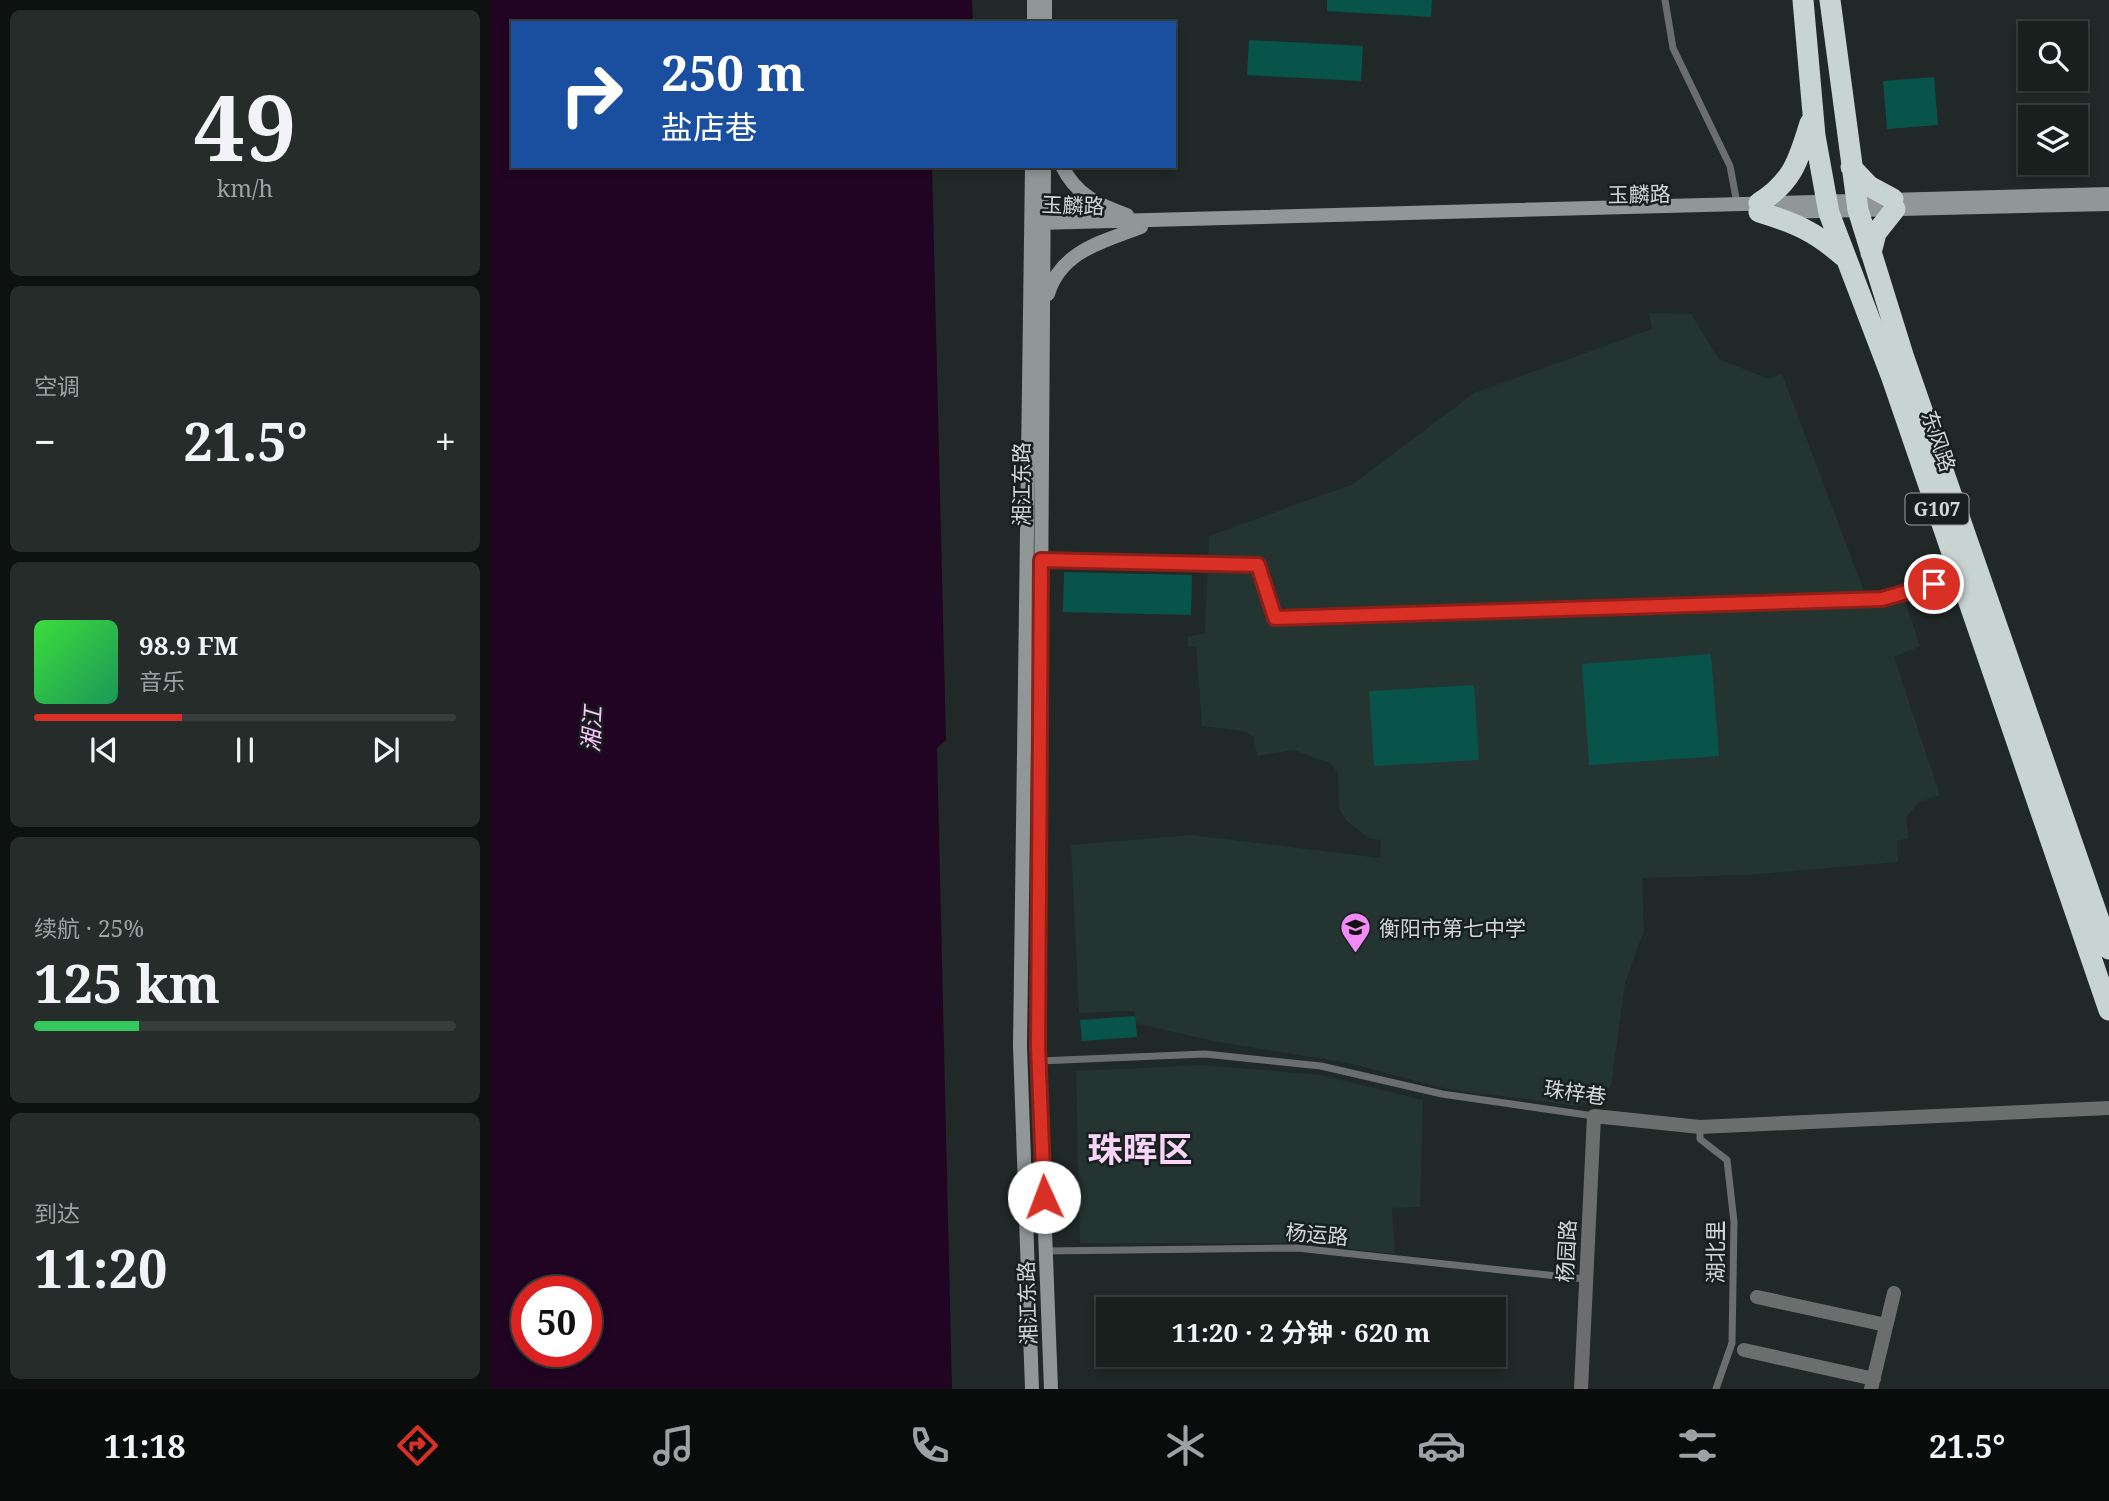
<!DOCTYPE html>
<html lang="zh">
<head>
<meta charset="utf-8">
<style>
  body { margin:0; font-family:"Noto Serif","Noto Sans SC",serif; background:#252c2a; color:#f1f3f6; height:100vh; display:flex; flex-direction:column; font-size:26px; white-space:nowrap }
  * { box-sizing:border-box; margin:0 }
  p { font-size:23px; color:#9fa2a4 }
  .icon { flex:none; width:38px; height:38px; fill:none; stroke:currentColor; stroke-width:2; stroke-linecap:round; stroke-linejoin:round }
  .map { position:relative; flex:1; overflow:hidden }
  .panel { display:flex; flex-direction:column; gap:10px; padding:10px; background:#0d1110; width:490px }
  .panel>* { flex:none }
  .top-card { position:absolute; left:21px; top:21px; width:665px; height:147px; border-radius:0px; box-shadow:0 4px 10px #0003,0 0 0 2px #363d3b; background:#1a4fa0; color:#fff; overflow:hidden }
  .tools { position:absolute; left:1528px; top:21px; display:grid; gap:14px }
  .tools a { display:grid; place-items:center; width:70px; height:70px; border-radius:0px; background:#181f1d; box-shadow:0 4px 10px #0003,0 0 0 2px #363d3b; font-size:35px }
  .speed { position:absolute; left:21px; top:1276px; display:flex; gap:14px; font-size:35px; font-weight:700; text-align:center }
  .speed>* { display:grid; place-content:center; width:91px; height:91px; border-radius:50%; background:#181f1d; box-shadow:0 4px 10px #0003,0 0 0 2px #363d3b; line-height:1 }
  .speed .limit { border:10px solid #d22; background:#fff; color:#111 }
  .pin { position:absolute; display:grid; place-items:center; width:60px; height:60px; color:#fff; margin:-30px; border:4px solid #fff; border-radius:50%; box-shadow:0 2px 7px #0007 }
  .me { position:absolute; width:77px; margin:-38px; rotate:358deg; stroke-linejoin:round; filter:drop-shadow(0 0 5px #0008) }
  .turn { display:flex; align-items:center; gap:24px; height:147px; padding:0 35px; font-size:32px }
  .turn .icon { width:91px; height:91px; stroke-width:2.5 }
  .turn b { display:block; font-size:49px; line-height:60px }
  .big { font-size:52px; font-weight:700; line-height:1.1 }
  .panel .widget { flex:1; display:flex; flex-direction:column; justify-content:center; gap:10px; min-width:0; padding:0 24px; border-radius:10px; background:#252c2a }
  .panel .dial { align-items:center; gap:0 }
  .dial b { font-size:91px; line-height:1 }
  .song { display:flex; align-items:center; gap:21px }
  .cover { width:84px; height:84px; border-radius:10px; background:linear-gradient(135deg,hsl(120 70% 55%),hsl(150 70% 35%)) }
  .played { height:7px; border-radius:4px; background:linear-gradient(90deg,#d93025 35%,#363d3b 35%) }
  .keys { display:flex; justify-content:space-around; direction:ltr }
  .heat { display:flex; justify-content:space-between; align-items:center; font-size:38px; direction:ltr }
  .charge { height:10px; border-radius:5px; background:linear-gradient(90deg,#34c759 25%,#363d3b 0) }
  .trip { position:absolute; left:606px; top:1297px; width:410px; height:70px; border-radius:0px; background:#181f1d; box-shadow:0 4px 10px #0003,0 0 0 2px #363d3b; font-weight:700; line-height:70px; text-align:center }
  .tabs { display:flex; height:112px; justify-content:space-around; align-items:center; background:#0a0c0c; color:#9fa2a4 }
  .tabs .icon { width:49px; height:49px }
  .tabs .on { color:#d93025 }
  .tabs b { font-size:32px; color:#f1f3f6 }
  main { display:flex; flex:1; min-height:0 }
  .map>svg:first-child { display:block }
</style>
</head>
<body>
<main>
<section class="panel">
<div class="widget dial"><b>49</b><p>km/h</p></div>
<div class="widget"><p>空调</p>
<div class="heat"><a>−</a><b class="big">21.5°</b><a>+</a></div>
</div>
<div class="widget">
<div class="song"><i class="cover"></i><div><b>98.9 FM</b><p>音乐</p></div></div>
<div class="played"></div>
<div class="keys"><svg class="icon" aria-label="previous" viewBox="0 0 24 24"><path d="M18 5L8 12l10 7zM5 5v14"/></svg><svg class="icon" aria-label="pause" viewBox="0 0 24 24"><path d="M8 5v14M16 5v14"/></svg><svg class="icon" aria-label="next" viewBox="0 0 24 24"><path d="M6 5l10 7-10 7zM19 5v14"/></svg></div>
</div>
<div class="widget"><p>续航 · 25%</p><b class="big">125 km</b><div class="charge"></div></div>
<div class="widget"><p>到达</p><b class="big">11:20</b></div>
</section>
<div class="map">
<svg width="1619" height="1389" viewBox="0 0 1619 1389">
  <rect width="100%" height="100%" fill="#202927"/>
  <path fill="#233431" d="M1159 313 1201 314 1229 359 1279 379 1292 374 1375 594 1410 586 1430 646 1404 657 1450 795 1429 802 1416 818 1419 838 1407 841 1408 862 1258 875 1152 878 1154 930 1135 983 1121 1086 1104 1102 1087 1106 957 1089 858 1063 723 1041 645 1023 644 1011 589 1013 581 845 701 835 890 858 891 840 880 839 856 820 849 809 848 773 840 763 804 750 767 756 764 737 753 731 712 726 706 646 698 647V637L715 633 719 536 863 484 984 393 1162 329Z
    M714 1065 830 1075 933 1100 930 1207 902 1208 905 1254 810 1243H590L586 1071Z"/>
  <path fill="#210422" fill-rule="evenodd" d="M0 0H482L483 23H23V166H442L456 740 447 748 462 1389H0ZM37 1292H96V1351H37Z"/>
  <path fill="#09544a" d="M837 0H942L941 17 837 11Z
    M759 40 873 46 871 81 757 75Z
    M1444 77 1448 125 1397 129 1393 81Z
    M574 572 702 575 701 615 573 612Z
    M1221 654 1229 756 1099 765 1092 664Z
    M984 685 989 760 884 766 879 691Z
    M645 1016 647 1037 592 1041 590 1020Z"/>
  <g fill="none" stroke-linecap="round" stroke-linejoin="round">
    <path stroke="#6a6f6e" stroke-width="7" d="M1175 0 1183 48 1240 166 1247 203
      M552 560 768 566 785 618 1392 599 1467 577
      M549 1061 715 1054 831 1066 952 1094 1104 1116
      M1210 1127V1139L1237 1160 1244 1222 1242 1343 1226 1389
      M556 1251 807 1248 1095 1279"/>
    <path stroke="#6a6f6e" stroke-width="14" d="M1267 1297 1396 1325
      M1254 1350 1384 1379
      M1091 1389 1104 1116 1210 1127 1619 1108
      M1381 1389 1404 1293"/>
    <path stroke="#909796" stroke-width="14" d="M555 0V23
      M544 23V0
      M554 166 548 1046 561 1389
      M572 166C586 195 608 205 637 215
      M1284 212 1619 204
      M547 223 1619 194
      M558 294C571 251 612 242 651 227
      M542 1389 530 1046 542 166"/>
    <path stroke="#c8d4d1" stroke-width="21" d="M1313 0 1325 136 1339 213 1402 378 1619 1010
      M1340 0 1368 210 1414 358 1619 949
      M1361 167 1379 186 1403 199
      M1269 203C1303 182 1309 159 1320 123
      M1269 212C1305 223 1324 231 1353 256
      M1381 253 1386 233 1405 209"/>
  </g>
  <g fill="none" stroke-linecap="round" stroke-linejoin="round">
    <defs>
      <path id="route" d="M554 1197 548 1046 551 560 768 565 785 618 1392 599 1444 584"/>
    </defs>
    <use href="#route" stroke="#8d1f18" stroke-width="18"/>
    <use href="#route" stroke="#d93025" stroke-width="12"/>
  </g>
  <defs>
    <symbol id="school-pin" viewBox="-11 -11 22 30"><path d="M0 17L-7.5 6A9.5 9.5 0 1 1 7.5 6Z" fill="#f18af4" stroke="#17201e"/><path d="M0-5L7-2L0 1L-7-2ZM-4 1L0 2.5L4 1V4Q0 6-4 4Z" fill="#111"/></symbol>
  </defs>
  <g fill-rule="evenodd">
    <use href="#school-pin" x="848" y="910" width="35" height="47"/>
  </g>
  <g text-anchor="middle" dominant-baseline="central" stroke-width="5" stroke-linejoin="round" paint-order="stroke">
    <rect fill="#17201e" stroke="#99a09e" stroke-width="2" x="1415.5" y="493.5" width="63" height="31" rx="5"/>
    <g font-size="19" font-weight="bold" fill="#d1d7d5">
      <text x="1447" y="509">G107</text>
    </g>
    <g font-size="21" fill="#d1d7d5" stroke="#17201e">
      <text transform="translate(1149 194) rotate(-1)">玉麟路</text>
      <text transform="translate(583 205) rotate(2)">玉麟路</text>
      <text transform="translate(1449 441) rotate(71)">东风路</text>
      <text transform="translate(531 484) rotate(-90)">湘江东路</text>
      <text transform="translate(1085 1092) rotate(8)">珠梓巷</text>
      <text transform="translate(827 1234) rotate(5)">杨运路</text>
      <text transform="translate(1076 1251) rotate(-87)">杨园路</text>
      <text transform="translate(1225 1252) rotate(-90)">湖北里</text>
      <text transform="translate(537 1303) rotate(-92)">湘江东路</text>
    </g>
    <g font-size="21" fill="#d1d7d5" stroke="#17201e" text-anchor="start">
      <text x="889" y="928">衡阳市第七中学</text>
    </g>
    <g font-size="23" font-style="italic" fill="#fdc4fe" stroke="#17201e">
      <text transform="translate(101 729) rotate(-87)">湘江</text>
    </g>
    <g font-size="35" font-weight="bold" fill="#f8d5f8" stroke="#17201e">
      <text x="650" y="1148">珠晖区</text>
    </g>
  </g>
</svg>
<div class="tools">
<a><svg class="icon" aria-label="search" viewBox="0 0 24 24"><circle cx="10" cy="10" r="6"/><path d="M15 15l6 6"/></svg></a>
<a><svg class="icon" aria-label="layers" viewBox="0 0 24 24"><path d="M12 4l9 5-9 5-9-5zM3 14l9 5 9-5"/></svg></a>
</div>
<div class="speed"><div class="limit">50</div></div>
<div class="pin" style="left:1444px;top:584px;background:#d93025"><svg class="icon" aria-label="arrive" viewBox="0 0 24 24"><path d="M6 21V4h12l-3 4 3 4H6"/></svg></div>
<svg class="me" style="left:554px;top:1197px" viewBox="-20 -20 40 40"><circle r="19" fill="#fff"/><path d="M0-13L10 11 0 6-10 11z" fill="#d93025"/></svg>
<div class="trip">11:20 · 2 分钟 · 620 m</div>
<div class="top-card">
<div class="turn"><svg class="icon" aria-label="right" viewBox="0 0 24 24"><path d="M7 20v-9h11M14 6l5 5-5 5"/></svg><div><b>250 m</b>盐店巷</div></div>
</div>
</div>
</main>
<nav class="tabs">
<b>11:18</b>
<svg class="icon on" aria-label="directions" viewBox="0 0 24 24"><path d="M12 3l9 9-9 9-9-9zM9 14v-3h6M13 9l2 2-2 2"/></svg>
<svg class="icon" aria-label="music" viewBox="0 0 24 24"><path d="M9 18V5l10-2v13"/><circle cx="6" cy="18" r="3"/><circle cx="16" cy="16" r="3"/></svg>
<svg class="icon" aria-label="phone" viewBox="0 0 24 24"><path d="M5 4h4l2 5-3 2q2 4 5 5l2-3 5 2v4C11 20 4 13 5 4z"/></svg>
<svg class="icon" aria-label="climate" viewBox="0 0 24 24"><path d="M12 3v18M4 7l16 10M4 17L20 7"/></svg>
<svg class="icon" aria-label="car" viewBox="0 0 24 24"><path d="M5 17H2v-5l4-1 3-4h7l3 4 3 1v5h-3M9 17h6M6 11h13"/><circle cx="7" cy="17" r="2"/><circle cx="17" cy="17" r="2"/></svg>
<svg class="icon" aria-label="filters" viewBox="0 0 24 24"><path d="M4 7h16M4 17h16"/><circle cx="9" cy="7" r="2"/><circle cx="15" cy="17" r="2"/></svg>
<b>21.5°</b>
</nav>
</body>
</html>
